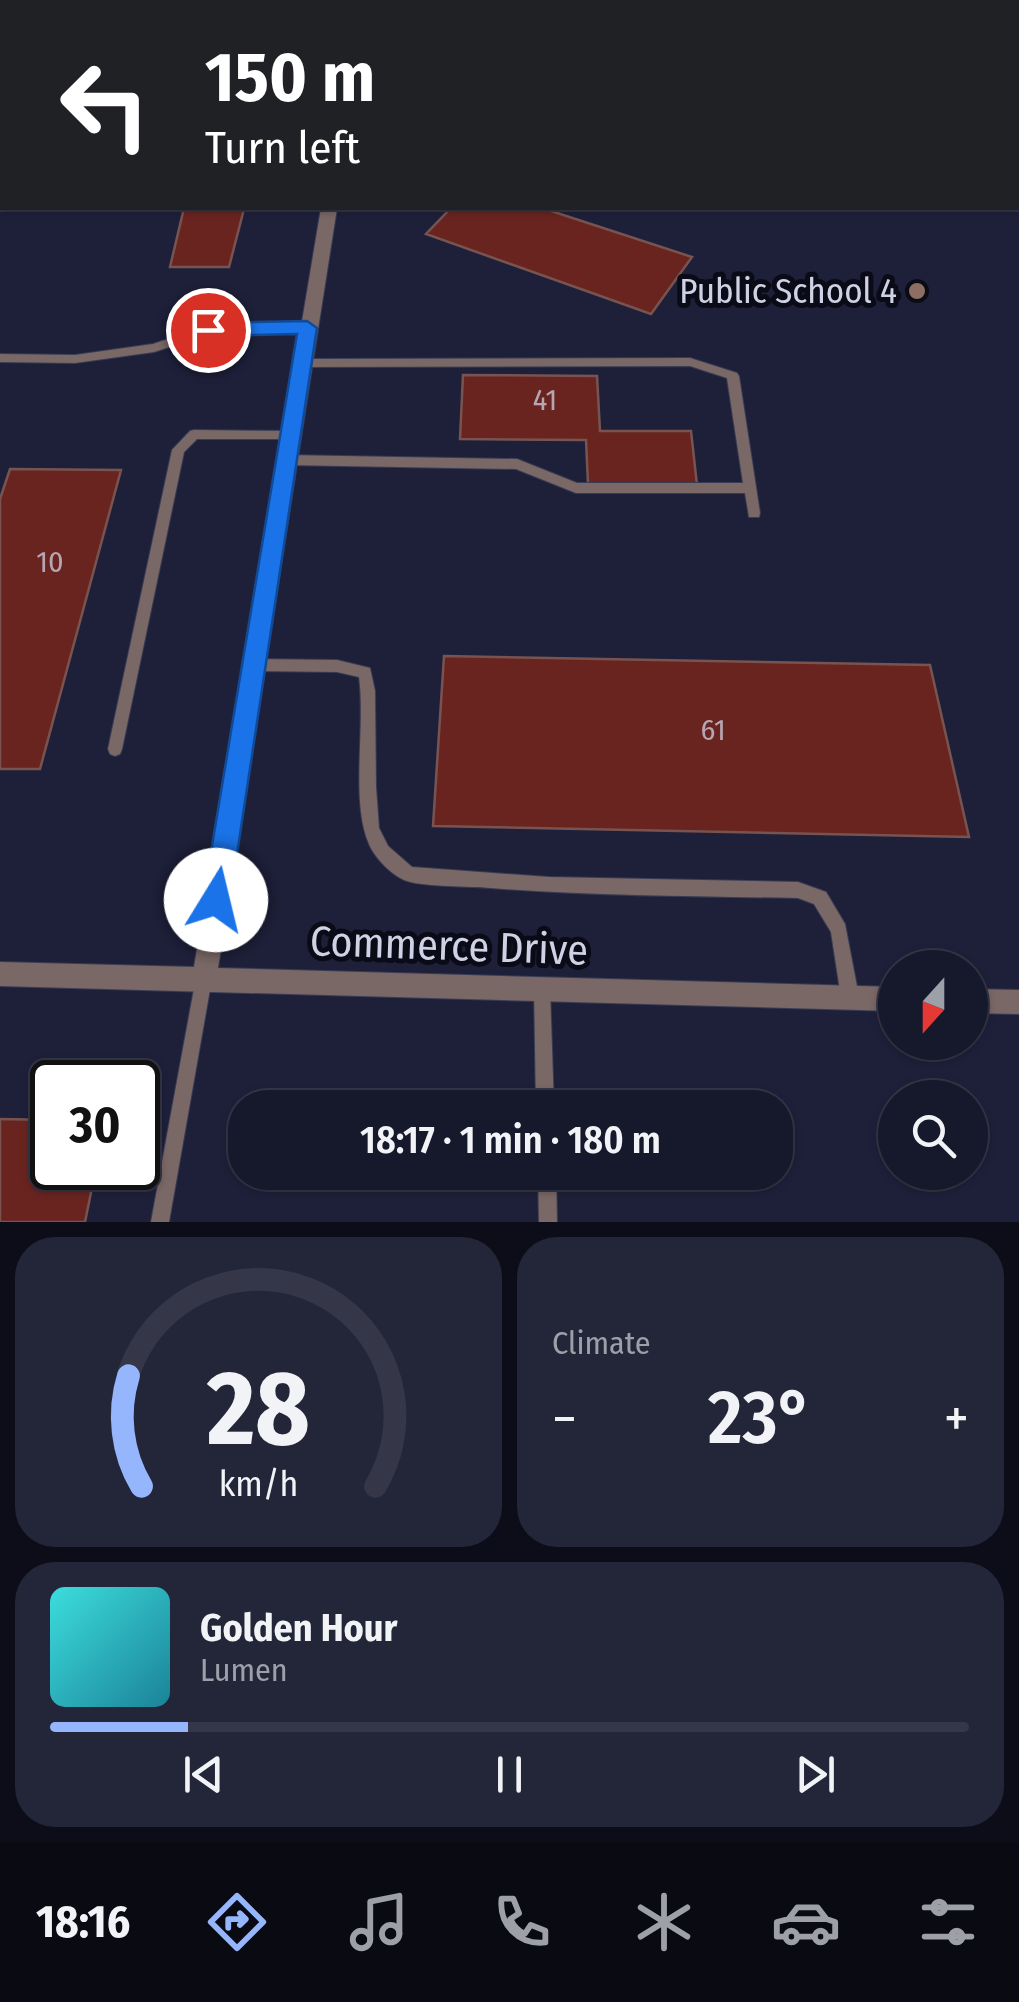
<!DOCTYPE html>
<html lang="en">
<head>
<meta charset="utf-8">
<style>
  body { margin:0; font-family:"Fira Sans Condensed",sans-serif; background:#232538; color:#f1f3f6; height:100vh; display:flex; flex-direction:column; font-size:38px; white-space:nowrap }
  * { box-sizing:border-box; margin:0 }
  p { font-size:32px; color:#9ea0a9 }
  .icon { flex:none; width:55px; height:55px; fill:none; stroke:currentColor; stroke-width:2; stroke-linecap:round; stroke-linejoin:round }
  .map { position:relative; height:1222px; overflow:hidden }
  .sheet { display:flex; flex-direction:column; gap:15px; padding:15px; background:#0c0d18; flex:1 }
  .sheet>* { flex:none }
  .guide { position:absolute; left:0px; top:0px; width:1020px; height:210px; box-shadow:0 2px 8px #0004,0 0 0 2px #353748; background:#202124; color:#fff; overflow:hidden }
  .needle { width:65px; rotate:201deg }
  .tools { position:absolute; left:878px; top:950px; display:grid; gap:20px }
  .tools a { display:grid; place-items:center; width:110px; height:110px; border-radius:50%; background:#16182c; box-shadow:0 2px 8px #0004,0 0 0 2px #353748; font-size:50px }
  .speed { position:absolute; left:30px; top:1060px; display:flex; gap:20px; font-size:50px; font-weight:700; text-align:center }
  .speed>* { display:grid; place-content:center; width:130px; height:130px; border-radius:50%; background:#16182c; box-shadow:0 2px 8px #0004,0 0 0 2px #353748; line-height:1 }
  .speed .limit { border:5px solid #111; border-radius:15px; background:#fff; color:#111 }
  .pin { position:absolute; display:grid; place-items:center; width:85px; height:85px; color:#fff; margin:-42px; border:5px solid #fff; border-radius:50%; box-shadow:0 2px 10px #0007 }
  .me { position:absolute; width:110px; margin:-55px; rotate:9deg; stroke-linejoin:round; filter:drop-shadow(0 0 8px #0008) }
  .turn { display:flex; align-items:center; gap:35px; height:210px; padding:0 40px; font-size:45px }
  .turn .icon { width:130px; height:130px; stroke-width:2.5 }
  .turn b { display:block; font-size:70px; line-height:85px }
  .big { font-size:75px; font-weight:600; line-height:1.1 }
  .sheet .card { flex:1; display:flex; flex-direction:column; justify-content:center; gap:15px; min-width:0; padding:0 35px; border-radius:40px; background:#232538 }
  .sheet .dial { align-items:center; gap:0 }
  .dial svg { height:260px; overflow:visible; fill:none; stroke:#353748; stroke-width:7; stroke-linecap:round; text-anchor:middle }
  .dial text { fill:#f1f3f6; stroke:none }
  .song { display:flex; align-items:center; gap:30px }
  .cover { width:120px; height:120px; border-radius:15px; background:linear-gradient(135deg,hsl(180 70% 55%),hsl(190 70% 35%)) }
  .played { height:10px; border-radius:5px; background:linear-gradient(90deg,#95b6fd 15%,#353748 15%) }
  .keys { display:flex; justify-content:space-around; direction:ltr }
  .heat { display:flex; justify-content:space-between; align-items:center; font-size:55px; direction:ltr }
  .sheet .tiles { flex:1; display:grid; gap:15px; grid-template-columns:1fr 1fr }
  .card:last-child { grid-column:span 2 }
  .trip { position:absolute; left:228px; top:1090px; width:565px; height:100px; border-radius:40px; background:#16182c; box-shadow:0 2px 8px #0004,0 0 0 2px #353748; font-weight:600; line-height:100px; text-align:center }
  .dock { display:flex; height:160px; justify-content:space-around; align-items:center; background:#090a12; color:#9ea0a9 }
  .dock .icon { width:70px; height:70px }
  .dock .active { color:#95b6fd }
  .dock b { font-size:45px; color:#f1f3f6 }
  .map>svg:first-child { display:block }
</style>
</head>
<body>
<div class="map">
<svg width="1019" height="1222" viewBox="0 0 1019 1222">
  <rect width="100%" height="100%" fill="#1e203a"/>
  <path fill="#692420" stroke="#785450" stroke-width="2.5" d="M184 208 244 209 229 267H170Z
    M451 208H542L692 257 651 314 426 234Z
    M463 375 597 376 600 431H691L697 485 588 484 586 440 460 439Z
    M10 469 121 470 40 769H0V499Z
    M444 656 930 665 969 837 433 826Z
    M0 1119 52 1120V1168H96L85 1222H0Z"/>
  <g fill="none" stroke-linecap="round" stroke-linejoin="round">
    <defs>
      <path id="service" d="M278 0H292L294 2H282Z
        M342 0H353L351 2H341Z
        M448 0H463L465 2H452Z
        M0 156H2V162H0Z
        M384 208H396L391 211Z
        M307 324 313 328 311 331 209 334 154 352 75 363 0 362V354L75 355 153 344 208 326Z
        M690 358 737 373 739 376 760 513 759 517H749L745 493H576L516 469 286 465 280 460 286 455 517 459 577 483H743L727 378 690 366 302 367 296 363 302 359Z
        M194 430 290 431 296 435 290 439H197L184 452 122 749 120 754 115 756 110 754 108 749 172 450 190 431Z
        M254 659 337 660 370 668 375 691 376 787 379 828 388 846 412 867 549 877 798 882 826 892 845 924 859 997 856 1003 850 1006 844 1003 841 997 831 932 814 904 798 898C696 896 593 896 491 888 470 886 425 887 407 881 392 876 375 858 369 844 350 801 366 726 359 677L337 672 254 671 249 669 247 665 249 661Z
        M204 970 210 972 212 978 169 1222H151L196 978 198 972Z
        M542 980 548 982 550 988 554 1108H536L534 988 536 982Z
        M538 1172H556L557 1222H539Z"/>
      <path id="minor" d="M321 208H337L218 968 895 987V1011L0 986V962L194 967Z
        M970 989 1019 990V1014L970 1013Z"/>
      <path id="secondary" d="M787 0H807L808 2H788Z
        M1018 51H1019V60H1018Z"/>
      <path id="motorway" d="M956 0H974L975 2H957Z
        M1018 137H1019V152H1018Z"/>
    </defs>
    <use href="#service" stroke="#3a3c55" stroke-width="2"/>
    <use href="#minor" stroke="#3a3c55" stroke-width="2"/>
    <use href="#secondary" stroke="#3a3c55" stroke-width="2"/>
    <use href="#motorway" stroke="#3a3c55" stroke-width="2"/>
    <use href="#service" fill="#796865" fill-rule="evenodd"/>
    <use href="#minor" fill="#796865" fill-rule="evenodd"/>
    <use href="#secondary" fill="#aa8f8a" fill-rule="evenodd"/>
    <use href="#motorway" fill="#f3c9c1" fill-rule="evenodd"/>
  </g>
  <path fill="#1a73e8" stroke="#114b97" stroke-width="2.5" d="M307 321 317 328 230 900 226 909 216 913 207 909 203 900 297 334 208 336 198 330 208 323Z"/>
  <circle fill="#8d6e63" stroke="#0a0b17" stroke-width="4" cx="917" cy="291" r="10"/>
  <g text-anchor="middle" dominant-baseline="central" stroke-width="10" stroke-linejoin="round" paint-order="stroke">
    <g font-size="30" fill="#b6a6b3">
      <text x="545" y="400">41</text>
      <text x="50" y="562">10</text>
      <text x="713" y="730">61</text>
    </g>
    <g font-size="35" fill="#cfd2e4" stroke="#0a0b17" text-anchor="end">
      <text x="897" y="291">Public School 4</text>
    </g>
    <g font-size="42" fill="#cfd2e4" stroke="#0a0b17">
      <text transform="translate(449 946) rotate(2)">Commerce Drive</text>
    </g>
  </g>
</svg>
<div class="tools">
<a><svg class="needle" viewBox="-14 -14 28 28"><path d="M0-13l5 13h-10z" fill="#e53935"/><path d="M0 13l5-13h-10z" fill="#9ea0a9"/></svg></a>
<a><svg class="icon" aria-label="search" viewBox="0 0 24 24"><circle cx="10" cy="10" r="6"/><path d="M15 15l6 6"/></svg></a>
</div>
<div class="speed"><div class="limit">30</div></div>
<div class="pin" style="left:208px;top:330px;background:#d93025"><svg class="icon" aria-label="arrive" viewBox="0 0 24 24"><path d="M6 21V4h12l-3 4 3 4H6"/></svg></div>
<svg class="me" style="left:216px;top:900px" viewBox="-20 -20 40 40"><circle r="19" fill="#fff"/><path d="M0-13L10 11 0 6-10 11z" fill="#1a73e8"/></svg>
<div class="trip">18:17 · 1 min · 180 m</div>
<div class="guide">
<div class="turn"><svg class="icon" aria-label="left" viewBox="0 0 24 24"><path d="M17 20v-9H6M10 6l-5 5 5 5"/></svg><div><b>150 m</b>Turn left</div></div>
</div>
</div>
<section class="sheet">
<div class="tiles">
<div class="card dial"><svg viewBox="0 0 100 80">
<path d="M14 69A42 42 0 1 1 86 69"/>
<path d="M14 69A42 42 0 0 1 10 35" stroke="#95b6fd"/>
<text x="50" y="56" font-size="32" font-weight="700">28</text>
<text x="50" y="72" font-size="11">km/h</text>
</svg></div>
<div class="card"><p>Climate</p>
<div class="heat"><a>−</a><b class="big">23°</b><a>+</a></div>
</div>
<div class="card">
<div class="song"><i class="cover"></i><div><b>Golden Hour</b><p>Lumen</p></div></div>
<div class="played"></div>
<div class="keys"><svg class="icon" aria-label="previous" viewBox="0 0 24 24"><path d="M18 5L8 12l10 7zM5 5v14"/></svg><svg class="icon" aria-label="pause" viewBox="0 0 24 24"><path d="M8 5v14M16 5v14"/></svg><svg class="icon" aria-label="next" viewBox="0 0 24 24"><path d="M6 5l10 7-10 7zM19 5v14"/></svg></div>
</div>
</div>
</section>
<nav class="dock">
<b>18:16</b>
<svg class="icon active" aria-label="directions" viewBox="0 0 24 24"><path d="M12 3l9 9-9 9-9-9zM9 14v-3h6M13 9l2 2-2 2"/></svg>
<svg class="icon" aria-label="music" viewBox="0 0 24 24"><path d="M9 18V5l10-2v13"/><circle cx="6" cy="18" r="3"/><circle cx="16" cy="16" r="3"/></svg>
<svg class="icon" aria-label="phone" viewBox="0 0 24 24"><path d="M5 4h4l2 5-3 2q2 4 5 5l2-3 5 2v4C11 20 4 13 5 4z"/></svg>
<svg class="icon" aria-label="climate" viewBox="0 0 24 24"><path d="M12 3v18M4 7l16 10M4 17L20 7"/></svg>
<svg class="icon" aria-label="car" viewBox="0 0 24 24"><path d="M5 17H2v-5l4-1 3-4h7l3 4 3 1v5h-3M9 17h6M6 11h13"/><circle cx="7" cy="17" r="2"/><circle cx="17" cy="17" r="2"/></svg>
<svg class="icon" aria-label="filters" viewBox="0 0 24 24"><path d="M4 7h16M4 17h16"/><circle cx="9" cy="7" r="2"/><circle cx="15" cy="17" r="2"/></svg>
</nav>
</body>
</html>
